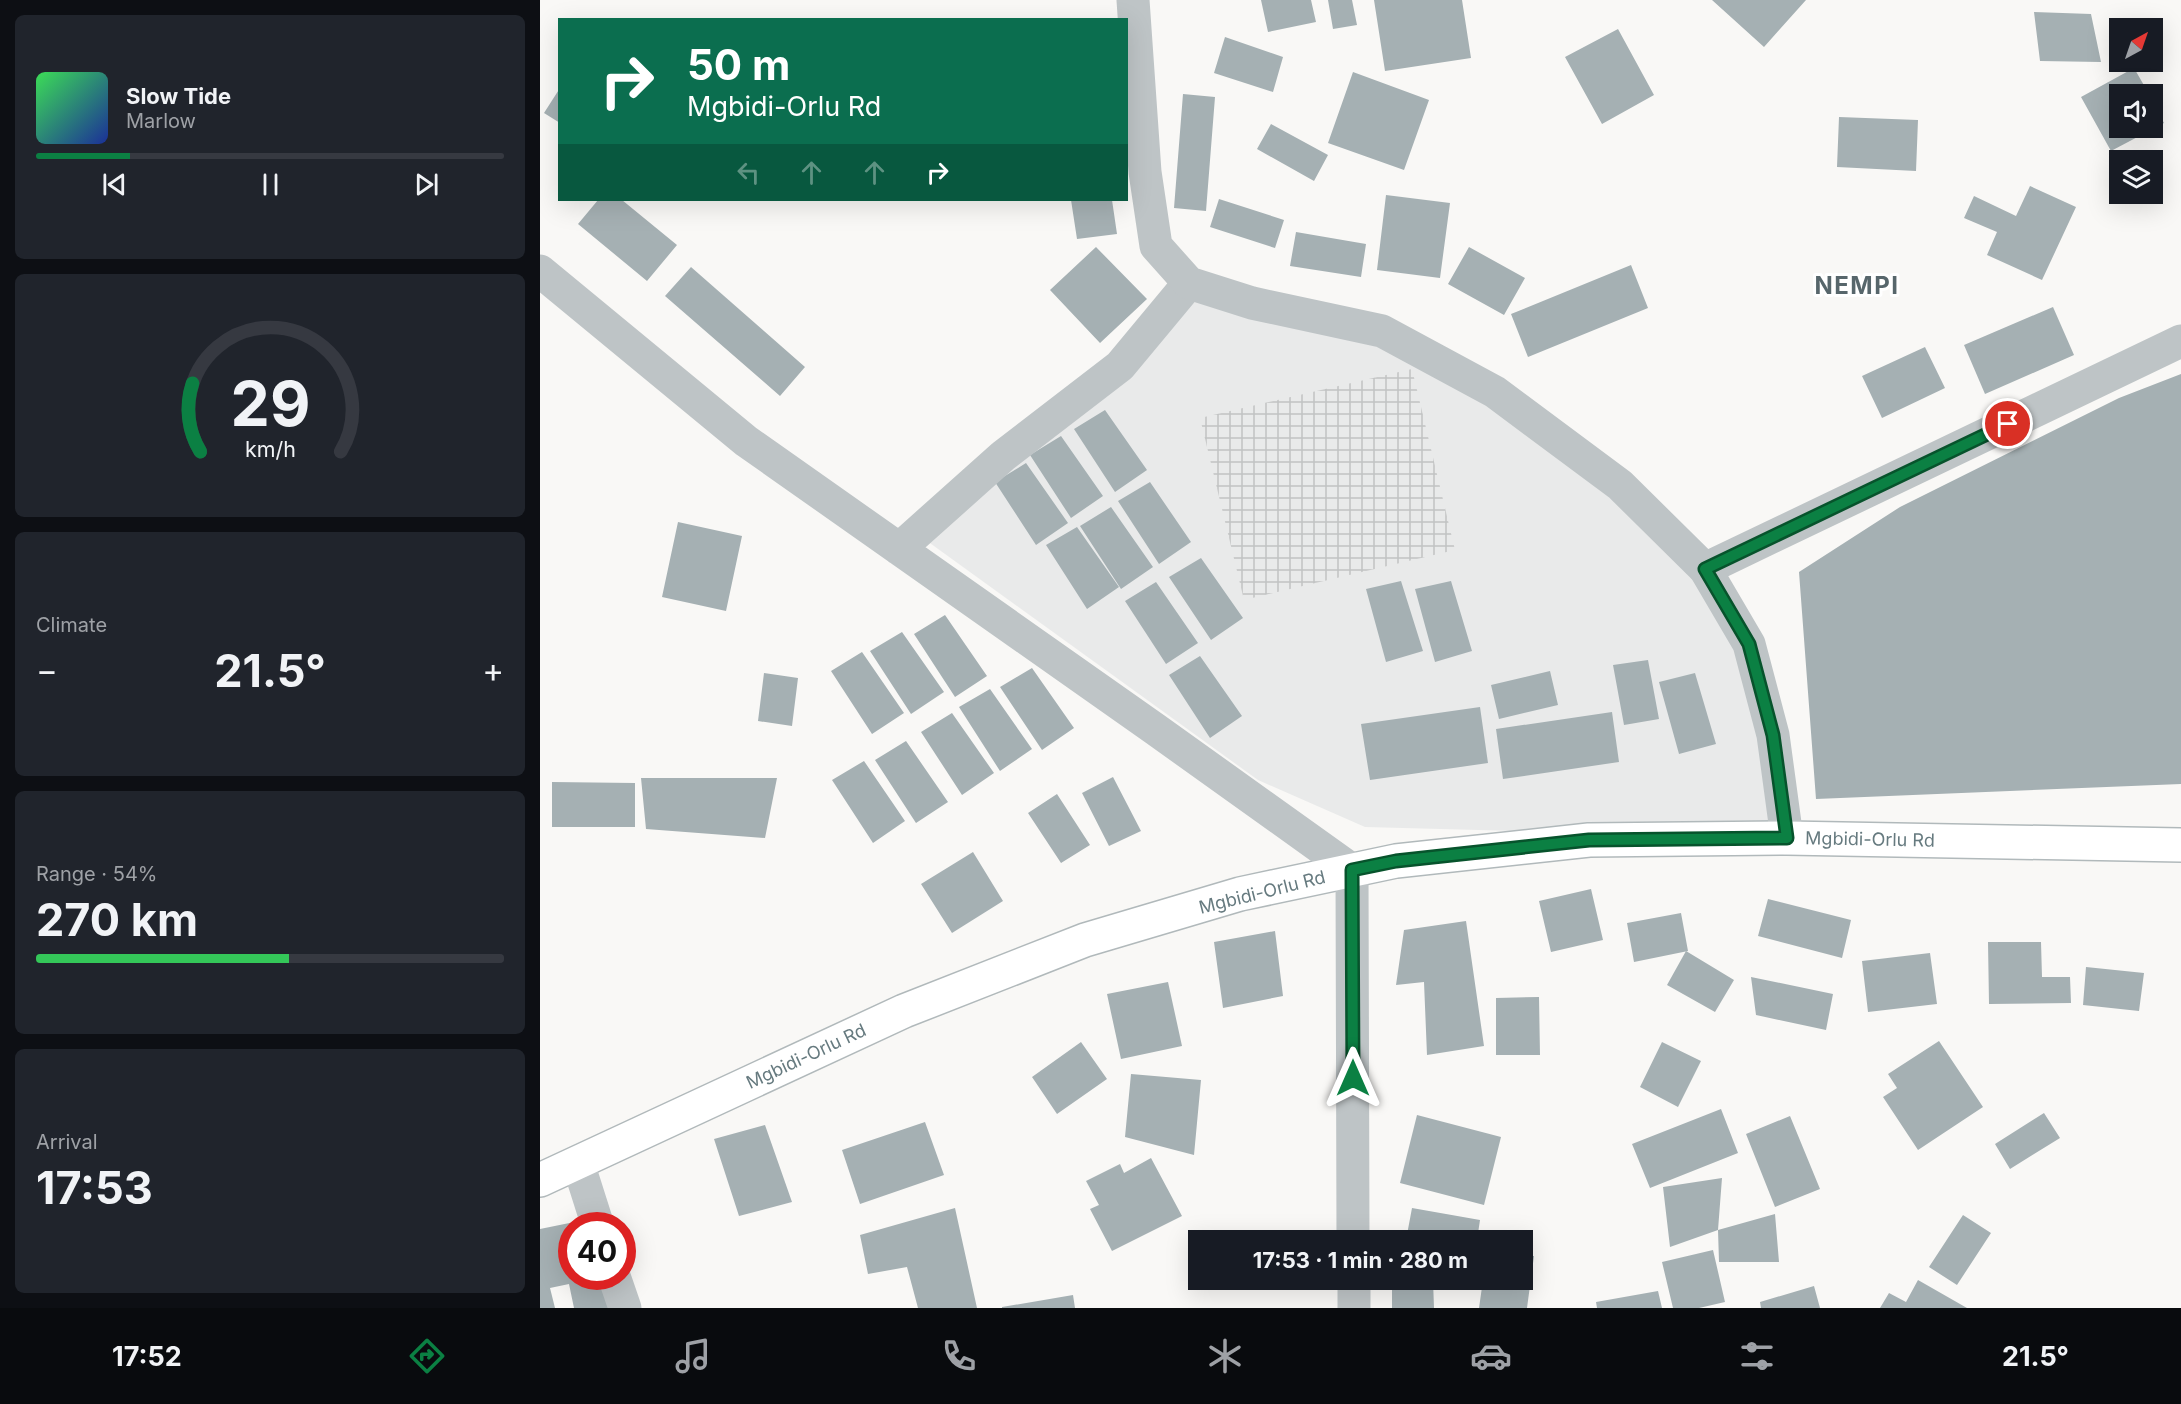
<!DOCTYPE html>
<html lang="en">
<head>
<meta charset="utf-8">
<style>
  body { margin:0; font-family:Inter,sans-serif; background:#20242c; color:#f1f3f6; height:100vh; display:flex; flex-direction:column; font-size:22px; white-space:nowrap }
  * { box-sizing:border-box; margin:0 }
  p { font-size:20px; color:#9ea1a6 }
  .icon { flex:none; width:33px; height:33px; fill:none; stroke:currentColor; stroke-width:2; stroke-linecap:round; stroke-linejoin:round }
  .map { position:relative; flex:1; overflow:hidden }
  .sheet { display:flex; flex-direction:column; gap:15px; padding:15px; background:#0d0f14; width:540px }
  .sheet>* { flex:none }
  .top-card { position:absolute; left:18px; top:18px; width:570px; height:183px; border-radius:0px; box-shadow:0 6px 24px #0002; background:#0b6e4f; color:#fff; overflow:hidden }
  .needle { width:39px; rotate:40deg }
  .tools { position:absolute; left:1569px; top:18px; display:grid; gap:12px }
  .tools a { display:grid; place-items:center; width:54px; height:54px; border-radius:0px; background:#171b24; box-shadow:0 6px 24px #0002; font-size:30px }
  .speed { position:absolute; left:18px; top:1212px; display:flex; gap:12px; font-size:30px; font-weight:700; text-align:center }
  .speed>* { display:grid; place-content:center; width:78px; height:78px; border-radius:50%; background:#171b24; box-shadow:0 6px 24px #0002; line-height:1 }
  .speed .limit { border:9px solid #d22; background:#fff; color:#111 }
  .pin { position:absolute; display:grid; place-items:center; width:51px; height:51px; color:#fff; margin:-26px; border:3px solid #fff; border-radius:50%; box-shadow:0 2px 6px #0007 }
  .me { position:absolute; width:66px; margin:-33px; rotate:0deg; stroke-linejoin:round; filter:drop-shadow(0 0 4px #0008) }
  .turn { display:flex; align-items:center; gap:21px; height:126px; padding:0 30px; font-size:27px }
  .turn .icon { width:78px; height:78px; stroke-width:2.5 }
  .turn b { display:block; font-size:42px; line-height:51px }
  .lanes { display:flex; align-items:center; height:57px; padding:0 30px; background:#0003; justify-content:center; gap:30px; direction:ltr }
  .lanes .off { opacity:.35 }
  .big { font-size:45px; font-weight:700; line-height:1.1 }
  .sheet .card { flex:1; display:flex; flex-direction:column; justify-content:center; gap:9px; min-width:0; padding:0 21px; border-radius:9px; background:#20242c }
  .sheet .dial { align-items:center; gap:0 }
  .dial svg { height:156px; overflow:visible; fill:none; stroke:#363941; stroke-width:7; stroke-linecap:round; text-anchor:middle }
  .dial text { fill:#f1f3f6; stroke:none }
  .song { display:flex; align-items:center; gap:18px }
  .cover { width:72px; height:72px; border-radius:9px; background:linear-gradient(135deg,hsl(130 70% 55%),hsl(230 70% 35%)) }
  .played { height:6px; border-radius:3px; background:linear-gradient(90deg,#0b8043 20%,#363941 20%) }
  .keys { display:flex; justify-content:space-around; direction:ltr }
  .heat { display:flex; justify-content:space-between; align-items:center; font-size:33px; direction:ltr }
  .charge { height:9px; border-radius:4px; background:linear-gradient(90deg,#34c759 54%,#363941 0) }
  .trip { position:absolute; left:648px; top:1230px; width:345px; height:60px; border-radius:0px; background:#171b24; box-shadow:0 6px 24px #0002; font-weight:700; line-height:60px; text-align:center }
  .tab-bar { display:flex; height:96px; justify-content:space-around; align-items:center; background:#090b0e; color:#9ea1a6 }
  .tab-bar .icon { width:42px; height:42px }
  .tab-bar .on { color:#0b8043 }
  .tab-bar b { font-size:27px; color:#f1f3f6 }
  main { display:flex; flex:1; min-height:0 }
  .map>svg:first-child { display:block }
</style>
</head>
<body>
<main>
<section class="sheet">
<div class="card">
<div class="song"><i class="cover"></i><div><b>Slow Tide</b><p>Marlow</p></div></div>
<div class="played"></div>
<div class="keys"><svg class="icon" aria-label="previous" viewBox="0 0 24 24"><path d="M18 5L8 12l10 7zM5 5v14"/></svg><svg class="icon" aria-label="pause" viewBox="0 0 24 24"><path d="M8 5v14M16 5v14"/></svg><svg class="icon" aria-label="next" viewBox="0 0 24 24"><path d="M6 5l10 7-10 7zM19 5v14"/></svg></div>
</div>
<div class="card dial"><svg viewBox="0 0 100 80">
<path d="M14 69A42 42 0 1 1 86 69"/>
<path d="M14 69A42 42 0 0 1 10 34" stroke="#0b8043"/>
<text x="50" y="56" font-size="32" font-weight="700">29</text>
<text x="50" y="72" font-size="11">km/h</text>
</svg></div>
<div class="card"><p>Climate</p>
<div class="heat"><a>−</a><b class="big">21.5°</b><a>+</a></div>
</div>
<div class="card"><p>Range · 54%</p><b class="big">270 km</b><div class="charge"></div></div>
<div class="card"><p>Arrival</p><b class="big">17:53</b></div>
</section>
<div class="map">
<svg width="1641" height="1308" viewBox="0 0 1641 1308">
  <defs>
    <pattern id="industrial-grid" width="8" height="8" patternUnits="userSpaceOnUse" patternTransform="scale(1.5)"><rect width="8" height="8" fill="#e9eaea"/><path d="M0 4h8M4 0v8" fill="none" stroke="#c1c3c3"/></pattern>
  </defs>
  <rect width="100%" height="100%" fill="#f9f8f6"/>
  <path fill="#e9eaea" d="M649 283 860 340 1165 569 1216 670 1247 838 825 827 718 780 376 533Z"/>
  <path fill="url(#industrial-grid)" d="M872 369 915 550 704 600 660 418Z"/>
  <path fill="#a5b0b3" d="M721 0H771L776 22 728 32Z
    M788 0H812L817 25 793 29Z
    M834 0H922L931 58 845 71Z
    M1172 0H1266L1224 47Z
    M1494 12 1551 14 1561 62 1500 61Z
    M1078 29 1114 95 1062 124 1025 57Z
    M685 37 743 57 733 92 674 73Z
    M1594 68 1609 94H1580V128H1612V101L1624 123 1571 151 1541 97Z
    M813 72 889 100 864 170 788 143Z
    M20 88V123L4 113Z
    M643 94 675 97 666 211 634 208Z
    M1299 117 1378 120 1376 171 1297 167Z
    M731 124 788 155 774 181 717 149Z
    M1490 186 1536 207 1502 280 1447 255 1457 232 1424 218 1434 196 1476 216Z
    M846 195 910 203 900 278 837 270Z
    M679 199 744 220 735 248 670 227Z
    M58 200H82L137 245 107 281 38 224Z
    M531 200H572L577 234 537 239Z
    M756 232 826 244 821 277 750 266Z
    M556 247 607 299 560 343 510 290Z
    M929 247 985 278 964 315 908 284Z
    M1091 265 1108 308 988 357 971 314Z
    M151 267 265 367 240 396 125 296Z
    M1513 307 1534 355 1445 394 1424 345Z
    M1385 347 1405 388 1342 418 1322 376Z
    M1641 374V784L1276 799 1259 572 1360 507 1579 398Z
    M565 410 607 470 575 492 534 429Z
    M521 436 563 496 531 518 490 455Z
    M486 463 528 523 496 545 455 482Z
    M610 482 651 542 619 564 578 501Z
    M571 507 613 567 581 589 540 526Z
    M138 522 202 536 186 611 122 597Z
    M537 527 579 587 547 609 506 545Z
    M661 558 703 618 671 640 629 577Z
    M861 581 883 651 846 662 826 589Z
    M911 581 932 651 895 662 875 589Z
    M616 582 658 643 626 664 585 601Z
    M405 615 447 676 415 697 374 634Z
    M362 632 404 692 371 714 330 651Z
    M322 652 364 713 332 734 291 671Z
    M660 656 702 716 670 738 629 675Z
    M1108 660 1119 719 1084 725 1073 665Z
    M492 668 534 728 502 750 460 687Z
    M1010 671 1018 705 959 719 951 685Z
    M224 673 258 678 252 726 218 721Z
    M1155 673 1176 744 1139 754 1119 682Z
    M450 689 492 749 460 771 419 707Z
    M940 707 948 763 830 780 821 724Z
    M1072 712 1079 762 963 779 956 729Z
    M412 713 454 773 422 795 381 732Z
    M366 741 408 802 376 823 335 760Z
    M324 761 365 821 333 843 292 780Z
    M573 777 601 831 569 846 542 793Z
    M101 778H237L225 838 106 829Z
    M12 782 95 783V827H12Z
    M517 794 550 845 521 863 488 813Z
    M433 852 463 901 412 933 381 884Z
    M1051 889 1063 940 1011 952 999 901Z
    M1228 899 1311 920 1302 958 1218 936Z
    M1141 913 1148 951 1094 962 1087 923Z
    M926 921 944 1046 887 1055 884 982 856 985 864 930Z
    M735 931 743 996 683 1008 674 942Z
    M1448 942H1501L1502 977H1530L1531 1003 1449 1004Z
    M1146 951 1194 980 1175 1012 1127 985Z
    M1390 953 1397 1004 1328 1012 1322 961Z
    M1546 967 1604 973 1599 1011 1543 1005Z
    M1211 977 1293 994 1286 1030 1216 1015Z
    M628 982 642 1046 581 1059 567 994Z
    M999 997 1000 1055H956V998Z
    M1399 1041 1443 1107 1378 1150 1343 1097 1357 1088 1348 1074Z
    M541 1042 567 1079 517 1114 492 1077Z
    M1122 1042 1161 1061 1138 1107 1100 1087Z
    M591 1074 661 1080 654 1155 585 1137Z
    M1181 1109 1198 1153 1110 1188 1092 1144Z
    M1504 1113 1520 1138 1470 1169 1455 1144Z
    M877 1115 961 1137 944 1205 860 1183Z
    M1250 1116 1280 1189 1235 1207 1206 1134Z
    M385 1122 404 1175 320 1204 302 1150Z
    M225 1125 252 1202 199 1216 174 1139Z
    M611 1158 642 1216 572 1251 550 1209 559 1205 546 1181 580 1164 584 1173Z
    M1182 1178 1178 1230 1130 1247 1123 1187Z
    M415 1208 437 1308H378L367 1267 328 1274 320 1235Z
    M872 1208 940 1220 937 1240H866Z
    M1235 1214 1239 1262H1179L1178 1230Z
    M1423 1215 1451 1233 1417 1285 1389 1267Z
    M54 1218 55 1226H32V1276H66L72 1308H34L29 1284 10 1288 15 1308H0V1229Z
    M1173 1250 1185 1302 1159 1308H1133L1122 1262Z
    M982 1255 994 1256 987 1308H939L943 1280H982Z
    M852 1280H893L894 1308H852Z
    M1378 1280 1427 1308H1340L1349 1293 1366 1302Z
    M1274 1286 1280 1308H1221L1220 1302Z
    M1118 1291 1122 1308H1057L1056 1302Z
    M533 1295 535 1308H462V1307Z"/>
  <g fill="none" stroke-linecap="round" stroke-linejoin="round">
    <defs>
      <path id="secondary" d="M0 1180 364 1011 545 940 700 894 856 861 1049 840 1247 838 1641 845"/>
    </defs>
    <use href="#secondary" stroke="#b1b9bb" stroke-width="36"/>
    <path stroke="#bec4c6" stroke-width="33" d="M0 271 206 441 615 729 812 870
      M359 549 463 456 580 366 649 283
      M1165 569 1641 341
      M38 1163 58 1226
      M74 1276 85 1308"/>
    <path stroke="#bec4c6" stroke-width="33" d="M593 0 605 172 616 246 649 283 712 303 842 331 955 392 1080 485 1165 569 1209 644 1233 735 1247 838
      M812 870 813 1240
      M814 1280V1308"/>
    <use href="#secondary" stroke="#fff" stroke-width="33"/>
  </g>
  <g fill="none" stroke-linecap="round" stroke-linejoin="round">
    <defs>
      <path id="route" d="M813 1078 812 870 856 861 1049 840 1247 838 1233 735 1209 644 1165 569 1468 424"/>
    </defs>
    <use href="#route" stroke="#07532c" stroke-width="15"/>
    <use href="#route" stroke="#0b8043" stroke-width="10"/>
  </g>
  <g text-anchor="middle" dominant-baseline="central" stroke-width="6" stroke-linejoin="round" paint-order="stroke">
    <g font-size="18" fill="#667a7f" stroke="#fff">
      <text transform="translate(1330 839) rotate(1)">Mgbidi-Orlu Rd</text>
      <text transform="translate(722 892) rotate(-14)">Mgbidi-Orlu Rd</text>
      <text transform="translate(266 1056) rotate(-25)">Mgbidi-Orlu Rd</text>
    </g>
    <g font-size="24" font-weight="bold" letter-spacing="1.5" fill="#57666b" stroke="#fff">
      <text x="1317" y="285">NEMPI</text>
    </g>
  </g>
</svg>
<div class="tools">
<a><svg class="needle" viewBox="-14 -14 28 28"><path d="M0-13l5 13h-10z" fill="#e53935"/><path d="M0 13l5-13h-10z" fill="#9ea1a6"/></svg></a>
<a><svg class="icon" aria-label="sound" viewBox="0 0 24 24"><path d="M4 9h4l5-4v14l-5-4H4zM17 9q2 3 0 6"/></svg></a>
<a><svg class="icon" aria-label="layers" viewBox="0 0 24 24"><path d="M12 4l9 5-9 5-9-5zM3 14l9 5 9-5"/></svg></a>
</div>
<div class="speed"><div class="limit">40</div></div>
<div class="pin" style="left:1468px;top:424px;background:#d93025"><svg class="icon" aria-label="arrive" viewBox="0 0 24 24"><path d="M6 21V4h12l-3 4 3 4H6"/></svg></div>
<svg class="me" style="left:813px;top:1078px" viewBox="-20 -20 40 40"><path d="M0-17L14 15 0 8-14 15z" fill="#0b8043" stroke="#fff" stroke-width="4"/></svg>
<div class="trip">17:53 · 1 min · 280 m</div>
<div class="top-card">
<div class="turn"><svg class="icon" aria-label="right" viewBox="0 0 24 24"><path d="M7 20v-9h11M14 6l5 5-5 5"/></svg><div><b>50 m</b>Mgbidi-Orlu Rd</div></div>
<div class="lanes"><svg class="icon off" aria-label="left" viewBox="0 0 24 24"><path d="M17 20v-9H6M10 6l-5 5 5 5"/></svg><svg class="icon off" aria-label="ahead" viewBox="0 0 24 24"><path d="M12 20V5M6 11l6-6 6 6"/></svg><svg class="icon off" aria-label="ahead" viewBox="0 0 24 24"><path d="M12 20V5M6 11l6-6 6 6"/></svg><svg class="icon" aria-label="right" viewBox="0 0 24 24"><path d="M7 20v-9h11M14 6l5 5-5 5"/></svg></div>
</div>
</div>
</main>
<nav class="tab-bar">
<b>17:52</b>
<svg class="icon on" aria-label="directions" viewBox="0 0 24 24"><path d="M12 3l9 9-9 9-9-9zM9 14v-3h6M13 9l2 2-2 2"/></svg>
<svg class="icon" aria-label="music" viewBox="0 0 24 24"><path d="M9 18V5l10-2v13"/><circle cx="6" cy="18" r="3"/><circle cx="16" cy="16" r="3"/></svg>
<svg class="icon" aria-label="phone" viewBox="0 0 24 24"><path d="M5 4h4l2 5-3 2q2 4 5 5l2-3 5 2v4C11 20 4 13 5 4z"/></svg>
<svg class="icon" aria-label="climate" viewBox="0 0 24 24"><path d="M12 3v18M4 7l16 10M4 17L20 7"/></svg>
<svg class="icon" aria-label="car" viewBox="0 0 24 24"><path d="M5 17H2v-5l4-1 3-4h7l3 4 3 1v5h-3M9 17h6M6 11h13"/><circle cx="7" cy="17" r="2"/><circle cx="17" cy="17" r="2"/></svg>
<svg class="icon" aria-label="filters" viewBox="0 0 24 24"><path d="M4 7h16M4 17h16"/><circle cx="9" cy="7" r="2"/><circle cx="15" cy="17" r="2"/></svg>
<b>21.5°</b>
</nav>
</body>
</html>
